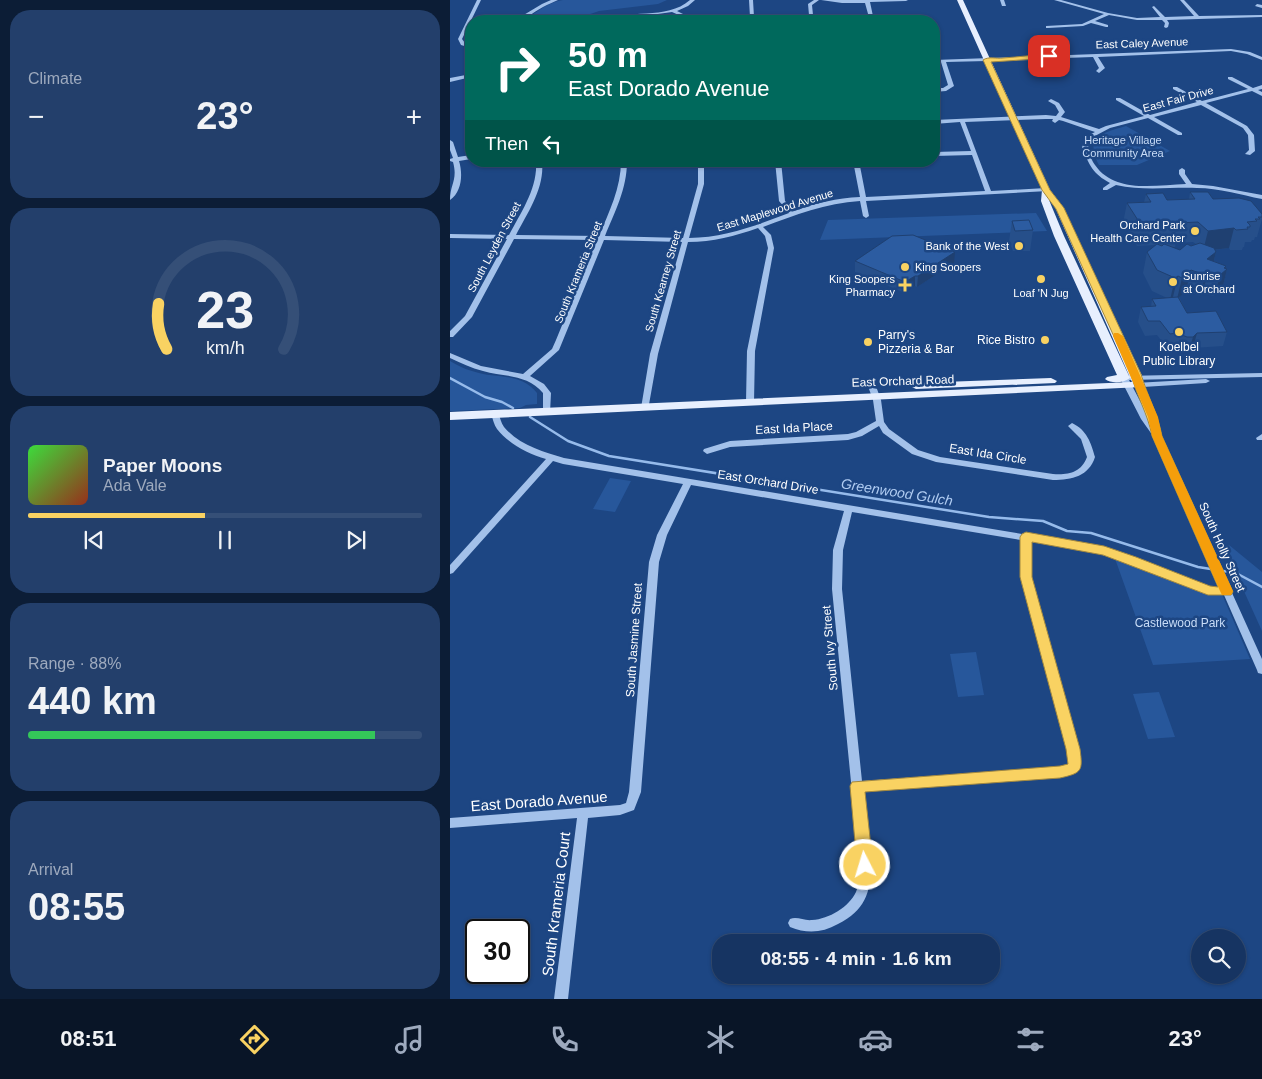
<!DOCTYPE html>
<html lang="en">
<head>
<meta charset="utf-8">
<style>
  body { margin:0; font-family:Arial,sans-serif; background:#233f6b; color:#f1f3f6; height:100vh; display:flex; flex-direction:column; font-size:19px; white-space:nowrap }
  * { box-sizing:border-box; margin:0 }
  p { font-size:16px; color:#9eaabe }
  .icon { flex:none; width:28px; height:28px; fill:none; stroke:currentColor; stroke-width:2; stroke-linecap:round; stroke-linejoin:round }
  .map { position:relative; flex:1; overflow:hidden }
  .sheet { display:flex; flex-direction:column; gap:10px; padding:10px; background:#0c1d36; width:450px }
  .sheet>* { flex:none }
  .hud { position:absolute; left:15px; top:15px; width:475px; height:152px; border-radius:20px; box-shadow:0 1px 4px #0004,0 0 0 1px #354f77; background:#00695c; color:#fff; overflow:hidden }
  .controls { position:absolute; left:741px; top:929px; display:grid; gap:10px }
  .controls a { display:grid; place-items:center; width:55px; height:55px; border-radius:50%; background:#163462; box-shadow:0 1px 4px #0004,0 0 0 1px #354f77; font-size:25px }
  .speed { position:absolute; left:15px; top:919px; display:flex; gap:10px; font-size:25px; font-weight:700; text-align:center }
  .speed>* { display:grid; place-content:center; width:65px; height:65px; border-radius:50%; background:#163462; box-shadow:0 1px 4px #0004,0 0 0 1px #354f77; line-height:1 }
  .speed .limit { border:2px solid #111; border-radius:8px; background:#fff; color:#111 }
  .pin { position:absolute; display:grid; place-items:center; width:42px; height:42px; color:#fff; margin:-21px; border-radius:10px; box-shadow:0 2px 8px #0006 }
  .me { position:absolute; width:55px; margin:-28px; rotate:355deg; stroke-linejoin:round; filter:drop-shadow(0 0 4px #0008) }
  .turn { display:flex; align-items:center; gap:18px; height:105px; padding:0 20px; font-size:22px }
  .turn .icon { width:65px; height:65px; stroke-width:2.5 }
  .turn b { display:block; font-size:35px; line-height:42px }
  .then { display:flex; align-items:center; height:48px; padding:0 20px; background:#0003; gap:10px; font-size:19px }
  .big { font-size:38px; font-weight:700; line-height:1.1 }
  .sheet .tile { flex:1; display:flex; flex-direction:column; justify-content:center; gap:8px; min-width:0; padding:0 18px; border-radius:20px; background:#233f6b }
  .sheet .dial { align-items:center; gap:0 }
  .dial svg { height:130px; overflow:visible; fill:none; stroke:#354f77; stroke-width:7; stroke-linecap:round; text-anchor:middle }
  .dial text { fill:#f1f3f6; stroke:none }
  .song { display:flex; align-items:center; gap:15px }
  .cover { width:60px; height:60px; border-radius:8px; background:linear-gradient(135deg,hsl(120 70% 55%),hsl(10 70% 35%)) }
  .played { height:5px; border-radius:2px; background:linear-gradient(90deg,#f9d262 45%,#354f77 45%) }
  .keys { display:flex; justify-content:space-around; direction:ltr }
  .heat { display:flex; justify-content:space-between; align-items:center; font-size:28px; direction:ltr }
  .charge { height:8px; border-radius:4px; background:linear-gradient(90deg,#34c759 88%,#354f77 0) }
  .trip { position:absolute; left:262px; top:934px; width:288px; height:50px; border-radius:20px; background:#163462; box-shadow:0 1px 4px #0004,0 0 0 1px #354f77; font-weight:700; line-height:50px; text-align:center }
  .tabs { display:flex; height:80px; justify-content:space-around; align-items:center; background:#091527; color:#9eaabe }
  .tabs .icon { width:35px; height:35px }
  .tabs .current { color:#f9d262 }
  .tabs b { font-size:22px; color:#f1f3f6 }
  main { display:flex; flex:1; min-height:0 }
  .map>svg:first-child { display:block }
</style>
</head>
<body>
<main>
<section class="sheet">
<div class="tile"><p>Climate</p>
<div class="heat"><a>−</a><b class="big">23°</b><a>+</a></div>
</div>
<div class="tile dial"><svg viewBox="0 0 100 80">
<path d="M14 69A42 42 0 1 1 86 69"/>
<path d="M14 69A42 42 0 0 1 9 41" stroke="#f9d262"/>
<text x="50" y="56" font-size="32" font-weight="700">23</text>
<text x="50" y="72" font-size="11">km/h</text>
</svg></div>
<div class="tile">
<div class="song"><i class="cover"></i><div><b>Paper Moons</b><p>Ada Vale</p></div></div>
<div class="played"></div>
<div class="keys"><svg class="icon" aria-label="previous" viewBox="0 0 24 24"><path d="M18 5L8 12l10 7zM5 5v14"/></svg><svg class="icon" aria-label="pause" viewBox="0 0 24 24"><path d="M8 5v14M16 5v14"/></svg><svg class="icon" aria-label="next" viewBox="0 0 24 24"><path d="M6 5l10 7-10 7zM19 5v14"/></svg></div>
</div>
<div class="tile"><p>Range · 88%</p><b class="big">440 km</b><div class="charge"></div></div>
<div class="tile"><p>Arrival</p><b class="big">08:55</b></div>
</section>
<div class="map">
<svg width="812" height="999" viewBox="0 0 812 999">
  <rect width="100%" height="100%" fill="#1d4683"/>
  <path fill="#27579b" d="M113 0H217L208 4 149 11 120 21H68C88 15 91 4 113 0Z
    M676 126 720 151 687 165H649C634 137 652 133 676 126Z
    M586 213 597 231 370 240 378 220Z
    M0 361C7 365 14 369 22 371 47 380 69 371 87 393V404L76 405 70 408 0 411Z
    M160 478 181 481 165 512 143 509Z
    M773 545H779L812 572V631Z
    M663 553 752 588 771 592 800 659 703 665Z
    M526 652 534 695 508 697 500 654Z
    M709 692 725 737 698 739 683 694Z"/>
  <g fill="none" stroke-linecap="round" stroke-linejoin="round">
    <path stroke="#96bbeb" stroke-width="2.5" d="M0 378 35 397 52 402 63 408
      M80 417 118 441 159 456 539 517 593 521 617 531 641 533 748 567 786 573 812 587"/>
    <path fill="#a3c1ea" fill-rule="evenodd" d="M27 0H31L12 39 15 43 21 45V48L11 45 8 39Z
      M101 0H108C104 2 98 4 93 7 82 13 73 22 60 21L72 16 92 4Z
      M240 0H245L238 6 227 11 243 19 242 21 222 12 158 21H151C178 8 216 21 240 0Z
      M299 0H303L304 17 302 18 300 17Z
      M364 0H369L362 5 363 15 361 16 359 15 358 4Z
      M371 0H458L456 1 420 2 424 21H420L415 3H392Z
      M550 0H554L556 6H552Z
      M604 0H611L658 13 687 18 710 17 702 7 704 6 715 17 744 16 730 0H734L749 16 812 15V17L717 20 719 23 718 27 716 28 714 27 715 23 712 20H687L659 15 645 21 658 25V27H656L641 23 633 26 598 28H596V26L632 24 654 14Z
      M807 4 812 5V8L805 6Z
      M781 49 800 52 812 57V60L797 54 781 51 648 57 655 68 649 73 646 71 649 68 643 57 587 59 594 71 589 76 586 74 588 71 582 60 496 62 504 86 496 91 484 92V88H493L498 85 491 62H484V60Z
      M21 74V77L0 82V78Z
      M778 77H782L803 88 812 85V89L808 90 812 92V96L802 91 756 103 797 126 804 135 805 151 800 155 795 154 799 150 798 135 793 128 751 105 704 117 732 133V135H728L698 118 660 128 643 137 638 147C640 153 641 160 645 165 665 194 706 185 736 184L729 174V170L732 168 735 170V174L742 184 763 186 812 195V199C791 195 769 188 747 188 719 187 693 191 666 185L657 190H653V188L660 183C643 174 639 165 632 147L639 135 645 132 613 121 609 120 605 123 602 121 603 119H596L515 122 541 191 596 188 598 189V191L416 201 419 216 416 218 413 216 410 201C376 203 345 215 313 227L321 235 324 248 305 351 304 402 303 404H300L296 402 297 351 318 248 315 236 308 228C285 236 263 242 238 242L208 354 198 410H195L191 408 200 354 232 242 154 240 109 350 80 376 94 384 101 393 100 413H97L93 411V393C77 374 54 377 33 371 21 368 11 363 0 358V353L31 366 73 374 102 349 106 340 147 240 64 239 22 317 3 337H0V331L15 316 57 239 0 238V234L59 235C71 212 88 188 86 161H92C95 188 78 212 66 235L149 236C159 212 171 188 171 161H177C177 189 165 211 155 236L233 238 248 184V161H254V184L239 238C275 238 307 225 339 213L329 201 325 161H331L335 201 344 211C366 203 387 198 410 197L403 161H409L416 197 535 191 522 155 484 156V152L521 151 510 122 484 124V120L596 115 606 116 609 112 605 105 598 101 601 99 609 103 615 112 611 117 649 129 656 126 694 116 666 100V98H670L700 115 747 102 723 89V87H727L752 101 798 89 778 79Z
      M0 140 3 142 8 157 21 155V159L9 161C13 174 12 192 0 200 0 184 8 180 3 162L0 161V159L3 158 0 150Z
      M812 373V377L679 380 700 420 684 385 685 383 756 379 760 381 756 383 693 387 707 417 710 434 812 659V674L808 673 807 670 774 595 755 594 679 563 639 551 581 542V577L631 758C630 774 624 774 610 777L413 790C415 807 417 824 419 841 422 876 425 906 388 924 372 933 357 934 340 927L338 923 340 919C347 916 354 921 362 920 379 919 399 907 406 892 411 880 409 865 408 853L382 589 383 550 394 511 241 485 217 535 209 562 191 792 184 810 170 815 138 818 118 999H104L127 818 0 828V818L170 805 176 803 179 792 199 562 207 535 233 484 113 464 103 461 3 573 0 574V565L96 459C78 454 59 444 47 429 44 425 43 419 41 414L42 412H48C50 417 51 423 54 427 69 445 93 452 114 458L639 545 685 558 759 588H771L703 436 691 419 670 378 674 376ZM402 512 571 540V577L621 758 620 764 618 766 412 781 392 589 393 550Z
      M420 387H423L427 389 431 400 434 422 439 429 468 450 490 457 603 474C618 475 631 473 637 457L631 439 618 426 622 423C637 430 641 443 645 457 639 476 622 480 603 480L486 462 462 454 433 433 429 426 412 436 398 440 280 447 257 454 253 451 254 449 280 441 398 434 406 432 426 421 423 400 419 389Z
      M812 434V440H807L806 438Z"/>
    <path fill="#e7effe" fill-rule="evenodd" d="M507 0H513L600 190 613 207 693 378 692 387 0 420V412L682 382 605 207 599 200 614 236 680 378C674 383 661 384 655 379L657 377 667 375 604 236 591 201 592 190Z
      M601 378 607 381 605 383 466 389 460 386 466 383Z"/>
  </g>
  <path fill="#264f8a" fill-rule="evenodd" d="M740 192 812 214V219L807 237H805L804 240H802L801 242H795L794 247H793L792 250H780L779 248 765 250 766 252 764 261 776 266 775 268 777 269 772 290 764 296 752 294 750 296 736 291 729 297 737 313 777 332 773 346 743 348 739 351 734 352 723 348H717L707 335 695 336 688 322 691 307H701L702 299 717 298 702 291 693 273 697 252 706 245 687 246 673 223 677 203 694 202 696 194 717 200 739 199ZM743 242 746 244 730 250 721 247H725L726 243Z
    M562 221 583 230 580 251H563L559 241Z
    M405 261 504 263 467 287 465 286 455 293 405 272Z"/>
  <path fill="#1f4071" d="M784 228 779 248 753 251 758 231Z
    M505 252 504 263 467 287 468 276Z
    M766 252 761 272 758 273 752 294 750 296 755 275 757 259Z
    M776 266 775 271 777 269 772 290 764 296 770 275Z
    M741 270 736 291 727 299 732 278Z
    M465 276V286L455 293V282Z
    M728 276 723 297 720 300 725 278Z
    M747 333 743 348 739 351 743 337Z"/>
  <path fill="#2c5ca1" stroke="#1f4071" d="M740 192H758L763 199 789 198 801 201 812 214V217H808L810 219H805L807 221 797 222 800 225V227H797L798 229 786 230 784 228 758 231 748 222 727 223 730 226 712 227 710 224 691 225 677 203 701 202 696 194 713 193 717 200 745 199Z
    M579 220 583 230 565 231 562 221Z
    M463 235 505 252 468 276H465L455 282 405 261 442 236Z
    M750 243 764 248 766 252 757 259 776 266 774 268 777 269 770 275 758 273 755 275 741 270 732 278 728 276 725 278 707 270 697 252 707 244 712 246 714 244 730 250 737 244 741 246Z
    M728 297 737 313 766 311 777 332 747 333 743 337H737L727 333 720 334 710 321H698L691 307 706 306 702 299Z"/>
  <path fill="#f9d262" stroke="#a28840" d="M599 54 602 56 601 58 541 62 600 190 614 208 691 374C697 395 708 414 712 436L783 592 781 595H758L653 555 582 542V577L630 749C633 771 632 773 610 778L415 792 423 865 420 870 415 872 409 870 407 865 400 786 402 782 610 766 618 764 616 749 570 577V537L572 534 576 532 654 546 686 557 760 586 768 587 702 436C698 414 686 395 681 374L606 209 592 190 533 60C539 56 546 59 553 58 568 57 583 55 599 54Z"/>
  <path fill="#f59e0b" d="M664 333H668L673 336 708 417 712 436 783 591 781 595H772L770 591 702 436 698 417 663 336Z"/>
  <g fill="#f9d262" stroke="#1d4683" stroke-width="2">
    <circle cx="745" cy="231" r="5"/>
    <circle cx="569" cy="246" r="5"/>
    <circle cx="455" cy="267" r="5"/>
    <circle cx="591" cy="279" r="5"/>
    <circle cx="723" cy="282" r="5"/>
    <path d="M452.5 277.5h5v5h5v5h-5v5h-5v-5h-5v-5h5z"/>
    <circle cx="729" cy="332" r="5"/>
    <circle cx="595" cy="340" r="5"/>
    <circle cx="418" cy="342" r="5"/>
  </g>
  <g text-anchor="middle" dominant-baseline="central" stroke-width="5" stroke-linejoin="round" paint-order="stroke">
    <g font-size="11" fill="#fff" stroke="#1d4683">
      <text transform="translate(692 43) rotate(-2)">East Caley Avenue</text>
      <text transform="translate(728 99) rotate(-15)">East Fair Drive</text>
      <text transform="translate(325 210) rotate(-17)">East Maplewood Avenue</text>
      <text transform="translate(44 247) rotate(-62)">South Leyden Street</text>
      <text transform="translate(128 272) rotate(-68)">South Krameria Street</text>
      <text transform="translate(213 281) rotate(-74)">South Kearney Street</text>
    </g>
    <g font-size="11" fill="#c8dcf7" stroke="#1d4683">
      <text x="673" y="140">Heritage Village<tspan x="673" dy="13">Community Area</tspan></text>
    </g>
    <g font-size="11" fill="#fff" stroke="#1d4683" text-anchor="end">
      <text x="735" y="225">Orchard Park<tspan x="735" dy="13">Health Care Center</tspan></text>
      <text x="559" y="246">Bank of the West</text>
      <text x="465" y="267" text-anchor="start">King Soopers</text>
      <text x="733" y="276" text-anchor="start">Sunrise<tspan x="733" dy="13">at Orchard</tspan></text>
      <text x="445" y="279">King Soopers<tspan x="445" dy="13">Pharmacy</tspan></text>
      <text x="591" y="293" text-anchor="middle">Loaf 'N Jug</text>
    </g>
    <g font-size="12" fill="#fff" stroke="#1d4683" text-anchor="start">
      <text x="428" y="335">Parry's<tspan x="428" dy="14">Pizzeria &amp; Bar</tspan></text>
      <text x="585" y="340" text-anchor="end">Rice Bistro</text>
      <text x="729" y="347" text-anchor="middle">Koelbel<tspan x="729" dy="14">Public Library</tspan></text>
    </g>
    <g font-size="12" fill="#fff" stroke="#1d4683">
      <text transform="translate(453 381) rotate(-2)">East Orchard Road</text>
      <text transform="translate(344 428) rotate(-3)">East Ida Place</text>
      <text transform="translate(538 454) rotate(9)">East Ida Circle</text>
      <text transform="translate(318 482) rotate(9)">East Orchard Drive</text>
      <text transform="translate(772 547) rotate(66)">South Holly Street</text>
      <text transform="translate(184 640) rotate(-86)">South Jasmine Street</text>
      <text transform="translate(380 648) rotate(-95)">South Ivy Street</text>
    </g>
    <g font-size="12" fill="#c8dcf7" stroke="#1d4683">
      <text x="730" y="623">Castlewood Park</text>
    </g>
    <g font-size="14" font-style="italic" fill="#afcbf1" stroke="#1d4683">
      <text transform="translate(447 492) rotate(9)">Greenwood Gulch</text>
    </g>
    <g font-size="15" fill="#fff" stroke="#1d4683">
      <text transform="translate(89 801) rotate(-4)">East Dorado Avenue</text>
      <text transform="translate(106 904) rotate(-83)">South Krameria Court</text>
    </g>
  </g>
</svg>
<div class="controls">
<a><svg class="icon" aria-label="search" viewBox="0 0 24 24"><circle cx="10" cy="10" r="6"/><path d="M15 15l6 6"/></svg></a>
</div>
<div class="speed"><div class="limit">30</div></div>
<div class="pin" style="left:599px;top:56px;background:#d93025"><svg class="icon" aria-label="arrive" viewBox="0 0 24 24"><path d="M6 21V4h12l-3 4 3 4H6"/></svg></div>
<svg class="me" style="left:415px;top:865px" viewBox="-20 -20 40 40"><circle r="17" fill="#f9d262" stroke="#fff" stroke-width="3"/><path d="M0-11L8 9 0 5-8 9z" fill="#fff"/></svg>
<div class="trip">08:55 · 4 min · 1.6 km</div>
<div class="hud">
<div class="turn"><svg class="icon" aria-label="right" viewBox="0 0 24 24"><path d="M7 20v-9h11M14 6l5 5-5 5"/></svg><div><b>50 m</b>East Dorado Avenue</div></div>
<div class="then">Then<svg class="icon" aria-label="left" viewBox="0 0 24 24"><path d="M17 20v-9H6M10 6l-5 5 5 5"/></svg></div>
</div>
</div>
</main>
<nav class="tabs">
<b>08:51</b>
<svg class="icon current" aria-label="directions" viewBox="0 0 24 24"><path d="M12 3l9 9-9 9-9-9zM9 14v-3h6M13 9l2 2-2 2"/></svg>
<svg class="icon" aria-label="music" viewBox="0 0 24 24"><path d="M9 18V5l10-2v13"/><circle cx="6" cy="18" r="3"/><circle cx="16" cy="16" r="3"/></svg>
<svg class="icon" aria-label="phone" viewBox="0 0 24 24"><path d="M5 4h4l2 5-3 2q2 4 5 5l2-3 5 2v4C11 20 4 13 5 4z"/></svg>
<svg class="icon" aria-label="climate" viewBox="0 0 24 24"><path d="M12 3v18M4 7l16 10M4 17L20 7"/></svg>
<svg class="icon" aria-label="car" viewBox="0 0 24 24"><path d="M5 17H2v-5l4-1 3-4h7l3 4 3 1v5h-3M9 17h6M6 11h13"/><circle cx="7" cy="17" r="2"/><circle cx="17" cy="17" r="2"/></svg>
<svg class="icon" aria-label="filters" viewBox="0 0 24 24"><path d="M4 7h16M4 17h16"/><circle cx="9" cy="7" r="2"/><circle cx="15" cy="17" r="2"/></svg>
<b>23°</b>
</nav>
</body>
</html>
